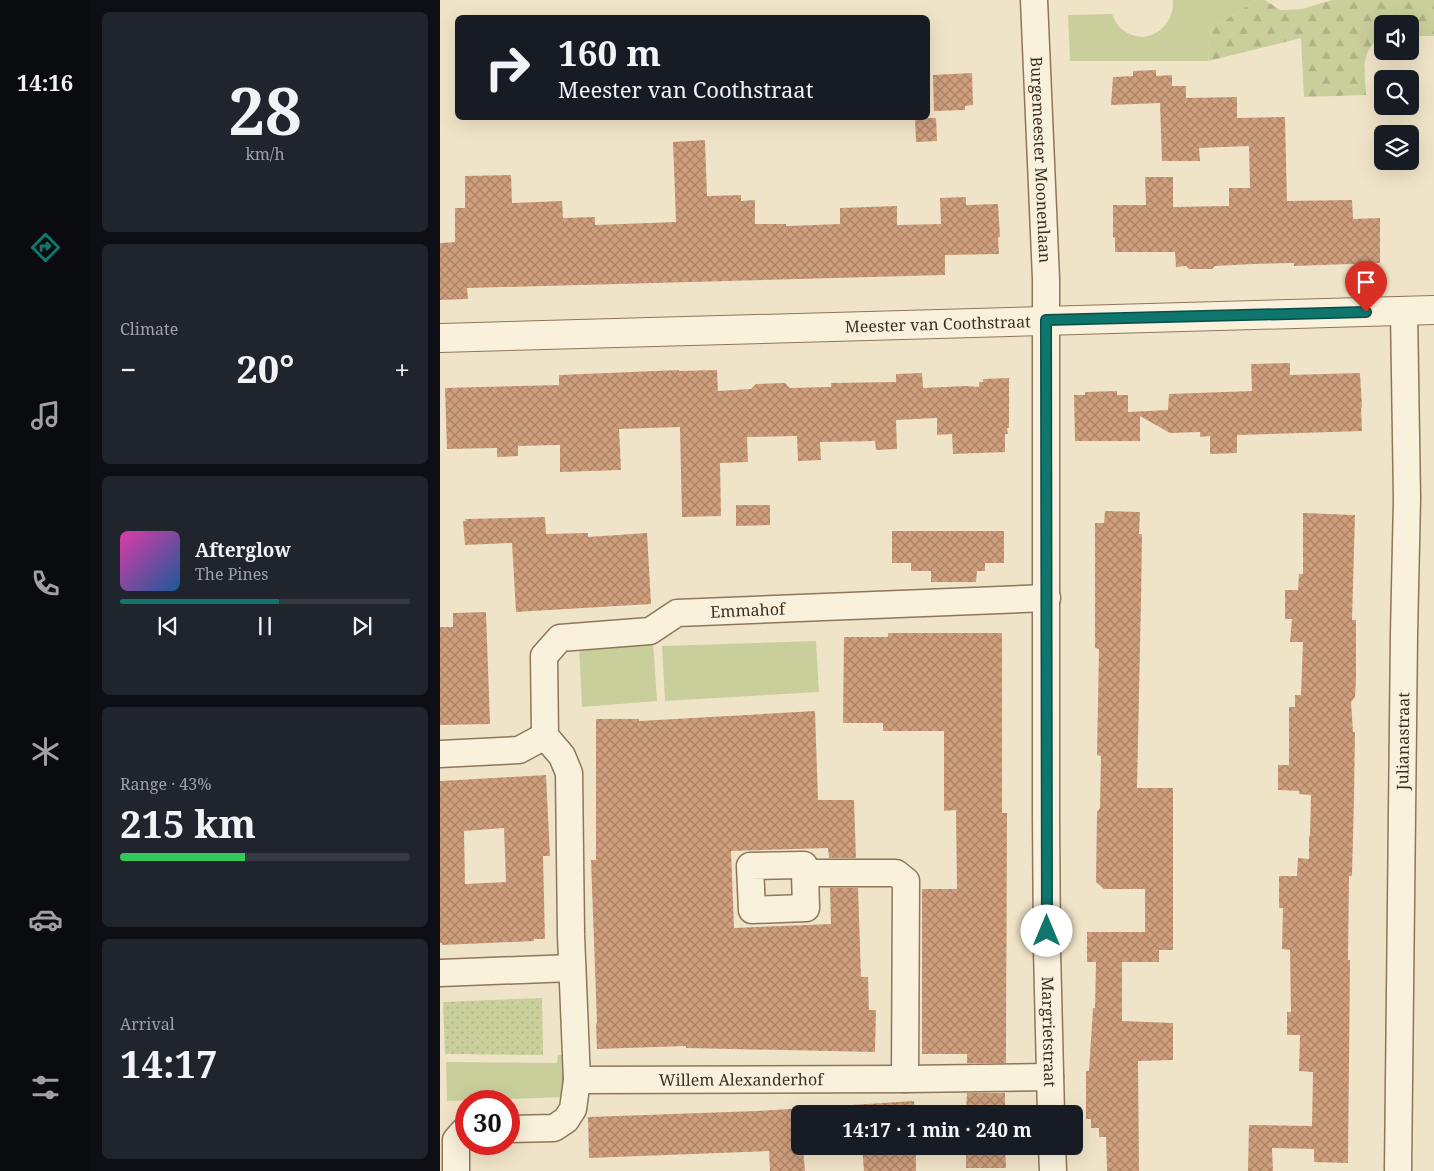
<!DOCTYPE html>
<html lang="en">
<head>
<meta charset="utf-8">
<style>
  body { margin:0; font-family:"Noto Serif",serif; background:#20242c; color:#f1f3f6; height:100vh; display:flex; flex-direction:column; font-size:19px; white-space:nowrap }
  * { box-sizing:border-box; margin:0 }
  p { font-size:16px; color:#9ea1a6 }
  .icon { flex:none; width:28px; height:28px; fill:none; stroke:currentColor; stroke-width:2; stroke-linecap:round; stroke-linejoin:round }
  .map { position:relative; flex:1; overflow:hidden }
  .side { display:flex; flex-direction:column; gap:12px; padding:12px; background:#0d0f14; width:350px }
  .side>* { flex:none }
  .hud { position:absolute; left:15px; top:15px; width:475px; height:105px; border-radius:8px; box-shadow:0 5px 20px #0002; background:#171b24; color:#f1f3f6; overflow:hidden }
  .controls { position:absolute; left:934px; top:15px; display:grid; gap:10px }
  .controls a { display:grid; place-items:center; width:45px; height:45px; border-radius:8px; background:#171b24; box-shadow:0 5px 20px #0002; font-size:25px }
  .speed { position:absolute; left:15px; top:1090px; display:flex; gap:10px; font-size:25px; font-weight:700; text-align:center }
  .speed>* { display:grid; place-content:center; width:65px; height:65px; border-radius:50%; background:#171b24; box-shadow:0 5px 20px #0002; line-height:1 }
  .speed .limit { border:8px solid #d22; background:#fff; color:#111 }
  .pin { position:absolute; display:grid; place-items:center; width:42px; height:42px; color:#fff; margin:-51px -21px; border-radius:50% 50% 50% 0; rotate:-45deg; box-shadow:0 0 5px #0007 }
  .pin .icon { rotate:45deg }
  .me { position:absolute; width:55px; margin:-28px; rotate:0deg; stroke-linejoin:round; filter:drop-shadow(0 0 4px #0008) }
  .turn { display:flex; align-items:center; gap:18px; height:105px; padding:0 20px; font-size:22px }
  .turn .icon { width:65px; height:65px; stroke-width:2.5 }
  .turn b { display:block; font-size:35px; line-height:42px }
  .big { font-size:38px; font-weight:700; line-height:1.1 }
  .side .tile { flex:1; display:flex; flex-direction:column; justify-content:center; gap:8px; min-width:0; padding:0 18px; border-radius:8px; background:#20242c }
  .side .dial { align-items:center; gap:0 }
  .dial b { font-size:65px; line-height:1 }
  .song { display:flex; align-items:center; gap:15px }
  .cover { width:60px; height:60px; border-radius:8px; background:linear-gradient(135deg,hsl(320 70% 55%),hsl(210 70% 35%)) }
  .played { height:5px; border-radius:2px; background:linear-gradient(90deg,#0f766e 55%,#363941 55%) }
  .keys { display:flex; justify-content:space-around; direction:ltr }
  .heat { display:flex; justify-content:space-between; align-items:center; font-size:28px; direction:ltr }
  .charge { height:8px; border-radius:4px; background:linear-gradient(90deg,#34c759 43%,#363941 0) }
  .trip { position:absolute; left:351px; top:1105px; width:292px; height:50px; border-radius:8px; background:#171b24; box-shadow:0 5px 20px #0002; font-weight:700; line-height:50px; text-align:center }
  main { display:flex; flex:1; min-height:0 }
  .tab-bar { display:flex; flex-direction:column; width:90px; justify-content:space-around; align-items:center; background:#090b0e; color:#9ea1a6 }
  .tab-bar .icon { width:35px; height:35px }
  .tab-bar .on { color:#0f766e }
  .tab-bar b { font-size:22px; color:#f1f3f6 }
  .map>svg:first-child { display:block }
</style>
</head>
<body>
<main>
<nav class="tab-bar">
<b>14:16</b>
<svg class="icon on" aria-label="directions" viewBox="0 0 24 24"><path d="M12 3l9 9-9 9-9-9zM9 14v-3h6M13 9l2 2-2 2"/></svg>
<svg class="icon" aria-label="music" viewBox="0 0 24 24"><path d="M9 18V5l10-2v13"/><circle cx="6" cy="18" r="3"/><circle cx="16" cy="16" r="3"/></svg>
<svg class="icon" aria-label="phone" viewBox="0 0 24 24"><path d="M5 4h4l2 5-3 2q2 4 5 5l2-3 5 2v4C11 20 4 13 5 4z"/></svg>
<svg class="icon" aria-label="climate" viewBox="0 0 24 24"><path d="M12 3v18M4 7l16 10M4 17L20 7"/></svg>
<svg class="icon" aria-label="car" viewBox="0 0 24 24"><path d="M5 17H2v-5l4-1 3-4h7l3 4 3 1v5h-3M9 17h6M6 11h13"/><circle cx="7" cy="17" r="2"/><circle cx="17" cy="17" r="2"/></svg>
<svg class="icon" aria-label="filters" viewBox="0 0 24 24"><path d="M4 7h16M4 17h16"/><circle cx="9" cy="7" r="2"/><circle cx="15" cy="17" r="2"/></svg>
</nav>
<section class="side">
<div class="tile dial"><b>28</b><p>km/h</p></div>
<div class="tile"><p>Climate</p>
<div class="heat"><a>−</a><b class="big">20°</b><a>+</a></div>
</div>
<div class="tile">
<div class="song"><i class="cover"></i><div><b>Afterglow</b><p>The Pines</p></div></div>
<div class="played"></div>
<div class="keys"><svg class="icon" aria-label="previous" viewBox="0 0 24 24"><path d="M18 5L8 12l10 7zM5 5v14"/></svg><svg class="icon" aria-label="pause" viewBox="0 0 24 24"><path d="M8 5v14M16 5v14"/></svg><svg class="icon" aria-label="next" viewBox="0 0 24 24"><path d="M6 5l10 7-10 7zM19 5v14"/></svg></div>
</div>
<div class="tile"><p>Range · 43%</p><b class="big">215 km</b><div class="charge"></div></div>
<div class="tile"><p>Arrival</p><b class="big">14:17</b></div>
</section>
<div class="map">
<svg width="994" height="1171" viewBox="0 0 994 1171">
  <defs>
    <pattern id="forest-firs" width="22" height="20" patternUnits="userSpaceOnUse" patternTransform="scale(1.25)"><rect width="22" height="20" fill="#c9cf9b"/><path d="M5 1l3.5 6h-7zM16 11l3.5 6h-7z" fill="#aeb285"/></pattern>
    <pattern id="park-dots" width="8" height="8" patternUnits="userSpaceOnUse" patternTransform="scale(1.25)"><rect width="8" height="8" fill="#c9cf9b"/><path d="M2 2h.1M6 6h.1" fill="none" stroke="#aeb285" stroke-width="1.8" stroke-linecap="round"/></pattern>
    <pattern id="building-cross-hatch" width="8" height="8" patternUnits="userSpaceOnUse" patternTransform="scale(1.25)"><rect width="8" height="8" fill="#cf9f7d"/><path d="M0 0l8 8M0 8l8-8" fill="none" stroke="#a98266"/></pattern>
  </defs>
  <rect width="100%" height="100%" fill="#f0e4c8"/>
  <path fill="#c9cf9b" d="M733 0H817L771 29 768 61H630L628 15 672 14C675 20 677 26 683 30 706 48 735 27 733 0Z
    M213 641 217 701 142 707 139 645Z
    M376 641 379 692 225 701 222 646Z
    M118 1055H126L128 1097 7 1101 6 1062 117 1063Z"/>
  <path fill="url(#forest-firs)" d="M817 0H825L840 10 862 9 892 0H994V36H970V24H942V38C919 49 925 73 926 95L864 97 861 38 768 61 771 29Z"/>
  <path fill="url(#park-dots)" d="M102 998 103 1055 5 1054 3 1002Z"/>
  <path fill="url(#building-cross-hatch)" fill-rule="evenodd" d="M716 70V76L732 75V86H746V98L797 97V118L845 117 847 201 912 200 913 219 940 218V263L854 266V263L813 264 775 266 772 269H749L746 266 736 267 735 252H675V237L673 238V205H706L705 177H733V207L789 206V188H810L809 146 759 148 760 161H722L720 103 671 105 673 77 693 76V71Z
    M532 73 533 105 525 106V110L494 111 493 75Z
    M475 118H496L497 141 476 142Z
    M265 140 267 196 301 195V201L315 200V224H346V226L400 224V208L457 206V225L501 224 500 198 526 197V205L558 204 560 237H558L559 254 505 255V275L27 288 28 299 0 300V243L15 242V208H25V176L71 175 72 203 122 201 123 218 155 217V225L236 222 233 142Z
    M850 363V375L920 373 922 407 921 408 922 431 797 435V453L770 454V436L760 437V432L730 433 700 416V441H635L634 395H645V392L677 391V395H688V412L728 410 729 394 812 391 811 364Z
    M239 370V371L277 370 278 391 311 389 316 384 345 383 350 388 391 387V383L456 382V374L482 373 483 388 526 386 539 387V382H543V379L569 378V428H567L568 434H565V452L513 454 512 434 497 435V418L456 420 457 449 436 450 435 441 380 442 381 460 358 461 357 436 307 437 308 462 280 463 281 516 242 517 240 427 179 429 181 470 120 472V445L78 446V456L57 457V448L7 449 5 388 119 385V375Z
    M296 505H330V525L296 526Z
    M665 511 700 512 699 534H702L701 600 697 788H733V950H719V962H682V1021L733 1023V1060L698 1061 699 1171H667L666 1137H659V1128H651V1119H646V1071H649L653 1008H655L656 962H647V932H705V889H664L656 882 657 812 660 808 661 756 657 755 659 649 655 648V523H664Z
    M863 513 915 515 912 620H916V679L915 697 911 702 913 732H915L914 798 912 876H909L908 960H910L908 1163 874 1162V1149L832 1148 833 1171H808L809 1125 872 1126 873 1072 859 1071 860 1035H847V1012H851L850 950 842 949 843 908H839V876H857L858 858 869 859V836H870L871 795 859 794V791L838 790V765H849V707H855V695H861L863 642H850L852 619H845V590H858L859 574H863Z
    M105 517 106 534 148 533V537L207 533 211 604 76 612 72 543 25 545 23 521H26L25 519Z
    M452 531H564V563H545V571H537L536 582H491V571H471V563H452Z
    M46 612 50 724 0 725V627H13V613Z
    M448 633H562V813H567L566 1063H527V1054H482V889H517L516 810 504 811V731H443V723H403L404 637H448Z
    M375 711 378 800H414L416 858H389L388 848 291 851 294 928 391 924 390 888H418L421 977H428L429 1010H436L435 1052 246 1048V1046L157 1049 156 1024 157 1023 151 860H156V719H199V721Z
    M106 775 110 856H103L105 939H94V941L2 945V943H0V781ZM64 828 66 882 25 884 24 831Z
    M527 1093H565V1114H526Z
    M474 1101 475 1114H360V1146H398L363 1149 365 1171H330L329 1151 149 1158 148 1117 317 1111Z
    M422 1146H476V1171H424Z
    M526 1146H565L566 1168H526Z"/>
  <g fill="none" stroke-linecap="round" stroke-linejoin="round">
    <defs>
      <g id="minor">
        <path id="s1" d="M594 0 606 279V816L607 950 611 1114"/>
        <path d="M0 754 79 750 105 736"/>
        <path d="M365 873 366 908 312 910 310 866 364 865 365 873H456L466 881 465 1079"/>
        <path d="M0 973 132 968"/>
        <path id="s2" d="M137 1080 465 1079 610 1077"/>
        <path id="s3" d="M69 1129 114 1128 126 1120 133 1109 137 1080 131 935 129 773 122 756 105 736 104 656 120 638 210 631 237 613 607 598"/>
        <path d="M612 1146 613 1171"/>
        <path d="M16 1171V1140L24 1131H26"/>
        <path id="s4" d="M958 1171 964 634 967 499 964 311"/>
      </g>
      <g id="tertiary">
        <path id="s5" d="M0 338 994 310"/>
      </g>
    </defs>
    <use href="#minor" stroke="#8d765c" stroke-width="29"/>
    <use href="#tertiary" stroke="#8d765c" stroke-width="30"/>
    <use href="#minor" stroke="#faf1dc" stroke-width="26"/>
    <use href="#tertiary" stroke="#faf1dc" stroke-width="28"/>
  </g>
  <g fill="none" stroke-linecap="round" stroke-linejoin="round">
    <defs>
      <path id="route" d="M607 931 606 320 926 312"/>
    </defs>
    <use href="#route" stroke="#0a4d48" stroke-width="12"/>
    <use href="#route" stroke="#0f766e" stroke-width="9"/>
  </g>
  <g text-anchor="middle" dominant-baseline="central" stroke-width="4" stroke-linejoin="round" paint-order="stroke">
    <g font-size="16" fill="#3d2e20" stroke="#f7eed8">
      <text stroke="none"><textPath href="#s1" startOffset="160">Burgemeester Moonenlaan</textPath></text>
      <text stroke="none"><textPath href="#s5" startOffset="498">Meester van Coothstraat</textPath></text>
      <text stroke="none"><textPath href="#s3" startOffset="751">Emmahof</textPath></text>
      <text stroke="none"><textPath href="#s4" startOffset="430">Julianastraat</textPath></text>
      <text stroke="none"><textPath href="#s1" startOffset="1032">Margrietstraat</textPath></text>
      <text stroke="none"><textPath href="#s2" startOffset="164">Willem Alexanderhof</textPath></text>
    </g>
  </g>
</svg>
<div class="controls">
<a><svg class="icon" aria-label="sound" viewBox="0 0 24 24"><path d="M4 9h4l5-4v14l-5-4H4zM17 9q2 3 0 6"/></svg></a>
<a><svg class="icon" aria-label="search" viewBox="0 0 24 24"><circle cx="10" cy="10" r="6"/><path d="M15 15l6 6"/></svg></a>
<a><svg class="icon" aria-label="layers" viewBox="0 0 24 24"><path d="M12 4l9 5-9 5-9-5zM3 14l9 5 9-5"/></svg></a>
</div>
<div class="speed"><div class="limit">30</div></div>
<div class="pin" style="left:926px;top:312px;background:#d93025"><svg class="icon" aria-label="arrive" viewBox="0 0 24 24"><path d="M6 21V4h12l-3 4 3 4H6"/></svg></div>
<svg class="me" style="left:607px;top:931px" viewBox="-20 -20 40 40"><circle r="19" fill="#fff"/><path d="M0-13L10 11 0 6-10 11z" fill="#0f766e"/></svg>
<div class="trip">14:17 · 1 min · 240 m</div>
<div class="hud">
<div class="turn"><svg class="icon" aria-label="right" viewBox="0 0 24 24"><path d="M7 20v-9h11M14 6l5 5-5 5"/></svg><div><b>160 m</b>Meester van Coothstraat</div></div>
</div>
</div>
</main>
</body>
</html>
